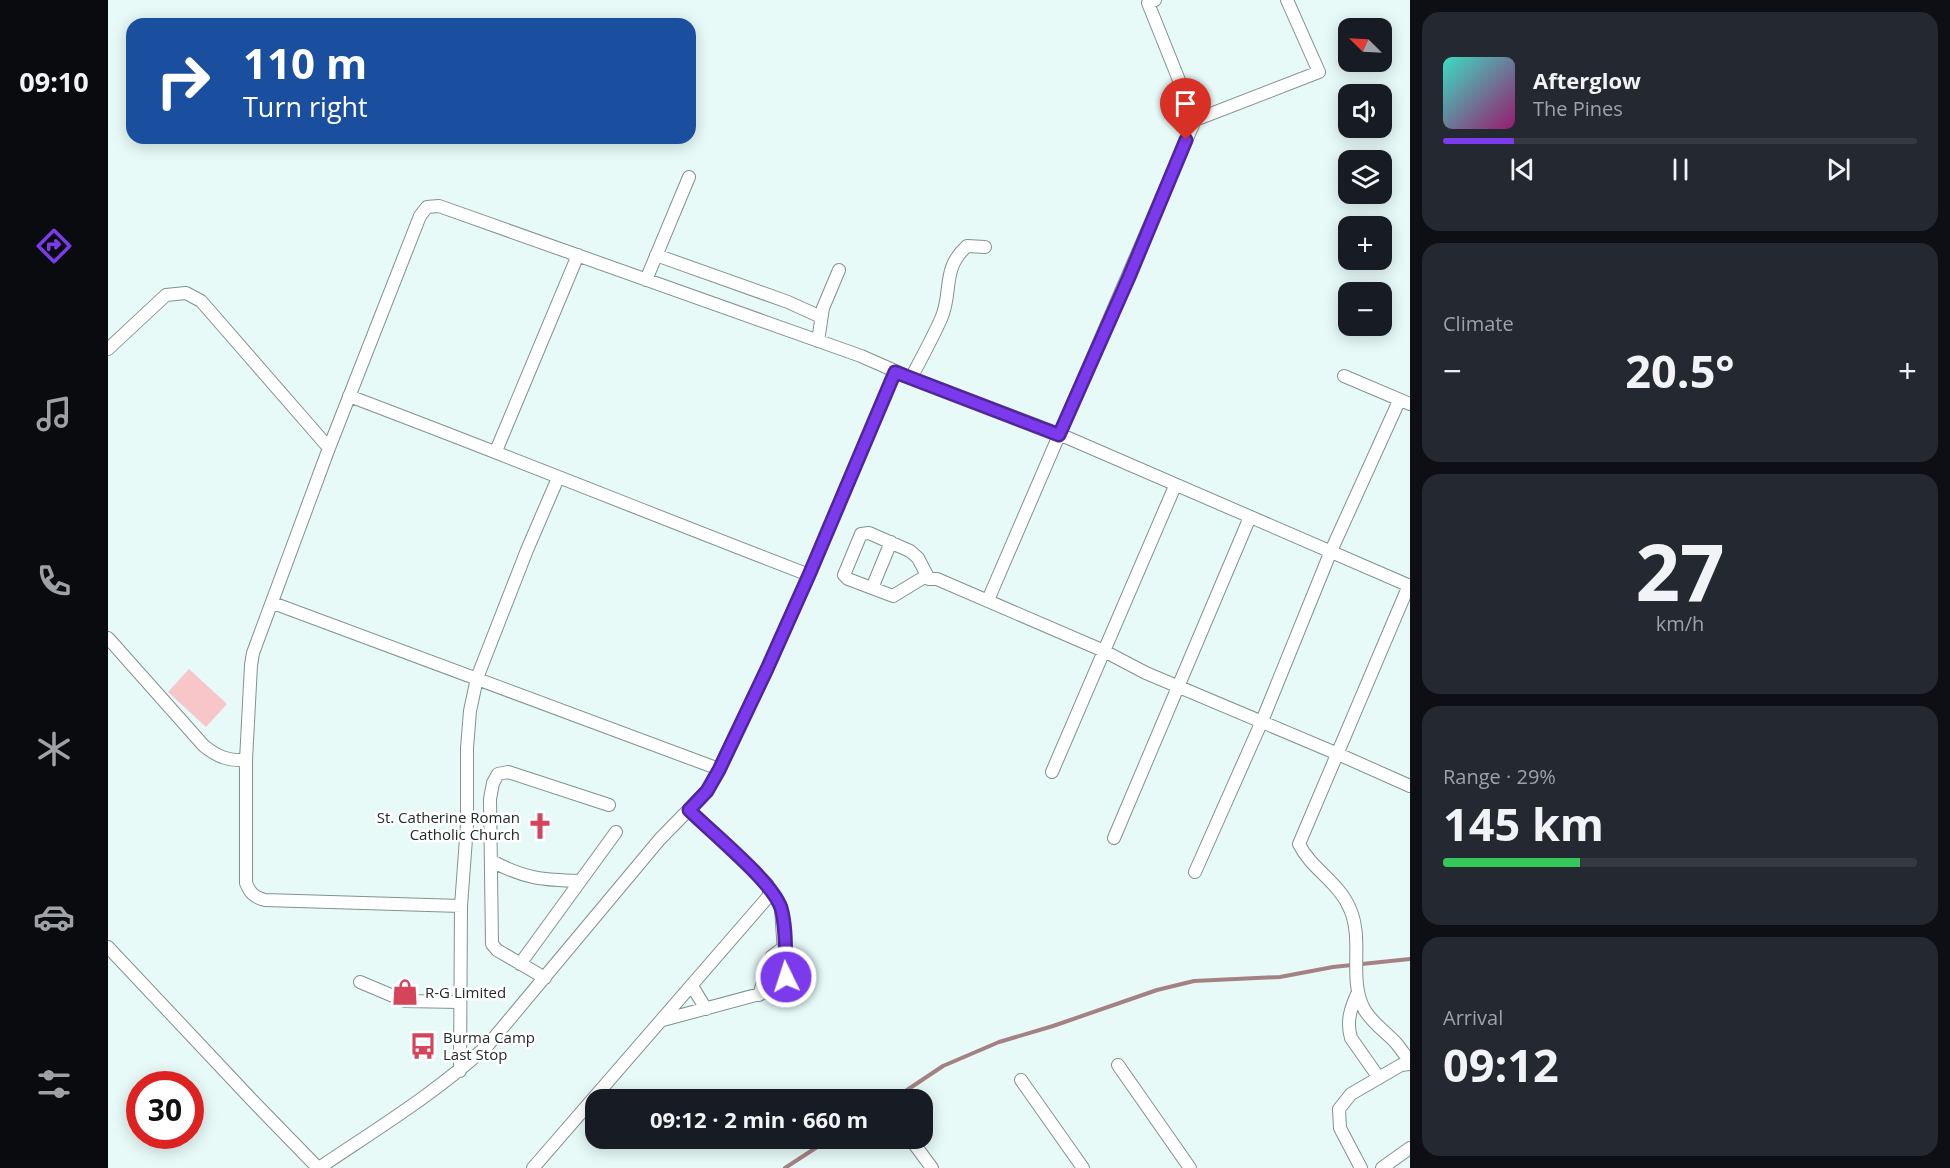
<!DOCTYPE html>
<html lang="en">
<head>
<meta charset="utf-8">
<style>
  body { margin:0; font-family:"Open Sans",sans-serif; background:#242831; color:#f1f3f6; height:100vh; display:flex; flex-direction:column; font-size:22px; white-space:nowrap }
  * { box-sizing:border-box; margin:0 }
  p { font-size:20px; color:#9ea1a6 }
  .icon { flex:none; width:33px; height:33px; fill:none; stroke:currentColor; stroke-width:2; stroke-linecap:round; stroke-linejoin:round }
  .map { position:relative; flex:1; overflow:hidden }
  .drawer { display:flex; flex-direction:column; gap:12px; padding:12px; background:#0d0f14; width:540px }
  .drawer>* { flex:none }
  .hud { position:absolute; left:18px; top:18px; width:570px; height:126px; border-radius:18px; box-shadow:0 3px 15px #0003; background:#1a4fa0; color:#fff; overflow:hidden }
  .needle { width:39px; rotate:294deg }
  .controls { position:absolute; left:1230px; top:18px; display:grid; gap:12px }
  .controls a { display:grid; place-items:center; width:54px; height:54px; border-radius:12px; background:#171b24; box-shadow:0 3px 15px #0003; font-size:30px }
  .speed { position:absolute; left:18px; top:1071px; display:flex; gap:12px; font-size:30px; font-weight:700; text-align:center }
  .speed>* { display:grid; place-content:center; width:78px; height:78px; border-radius:50%; background:#171b24; box-shadow:0 3px 15px #0003; line-height:1 }
  .speed .limit { border:9px solid #d22; background:#fff; color:#111 }
  .pin { position:absolute; display:grid; place-items:center; width:51px; height:51px; color:#fff; margin:-62px -26px; border-radius:50% 50% 50% 0; rotate:-45deg; box-shadow:0 0 6px #0007 }
  .pin .icon { rotate:45deg }
  .me { position:absolute; width:66px; margin:-33px; rotate:356deg; stroke-linejoin:round; filter:drop-shadow(0 0 4px #0008) }
  .turn { display:flex; align-items:center; gap:21px; height:126px; padding:0 18px; font-size:27px }
  .turn .icon { width:78px; height:78px; stroke-width:2.5 }
  .turn b { display:block; font-size:42px; line-height:51px }
  .big { font-size:45px; font-weight:700; line-height:1.1 }
  .drawer .tile { flex:1; display:flex; flex-direction:column; justify-content:center; gap:9px; min-width:0; padding:0 21px; border-radius:18px; background:#242831 }
  .drawer .dial { align-items:center; gap:0 }
  .dial b { font-size:78px; line-height:1 }
  .song { display:flex; align-items:center; gap:18px }
  .cover { width:72px; height:72px; border-radius:9px; background:linear-gradient(135deg,hsl(170 70% 55%),hsl(320 70% 35%)) }
  .played { height:6px; border-radius:3px; background:linear-gradient(90deg,#7c3aed 15%,#363941 15%) }
  .keys { display:flex; justify-content:space-around; direction:ltr }
  .heat { display:flex; justify-content:space-between; align-items:center; font-size:33px; direction:ltr }
  .charge { height:9px; border-radius:4px; background:linear-gradient(90deg,#34c759 29%,#363941 0) }
  .trip { position:absolute; left:477px; top:1089px; width:348px; height:60px; border-radius:18px; background:#171b24; box-shadow:0 3px 15px #0003; font-weight:700; line-height:60px; text-align:center }
  main { display:flex; flex:1; min-height:0 }
  .dock { display:flex; flex-direction:column; width:108px; justify-content:space-around; align-items:center; background:#090b0e; color:#9ea1a6 }
  .dock .icon { width:42px; height:42px }
  .dock .on { color:#7c3aed }
  .dock b { font-size:27px; color:#f1f3f6 }
  .map>svg:first-child { display:block }
</style>
</head>
<body>
<main>
<nav class="dock">
<b>09:10</b>
<svg class="icon on" aria-label="directions" viewBox="0 0 24 24"><path d="M12 3l9 9-9 9-9-9zM9 14v-3h6M13 9l2 2-2 2"/></svg>
<svg class="icon" aria-label="music" viewBox="0 0 24 24"><path d="M9 18V5l10-2v13"/><circle cx="6" cy="18" r="3"/><circle cx="16" cy="16" r="3"/></svg>
<svg class="icon" aria-label="phone" viewBox="0 0 24 24"><path d="M5 4h4l2 5-3 2q2 4 5 5l2-3 5 2v4C11 20 4 13 5 4z"/></svg>
<svg class="icon" aria-label="climate" viewBox="0 0 24 24"><path d="M12 3v18M4 7l16 10M4 17L20 7"/></svg>
<svg class="icon" aria-label="car" viewBox="0 0 24 24"><path d="M5 17H2v-5l4-1 3-4h7l3 4 3 1v5h-3M9 17h6M6 11h13"/><circle cx="7" cy="17" r="2"/><circle cx="17" cy="17" r="2"/></svg>
<svg class="icon" aria-label="filters" viewBox="0 0 24 24"><path d="M4 7h16M4 17h16"/><circle cx="9" cy="7" r="2"/><circle cx="15" cy="17" r="2"/></svg>
</nav>
<div class="map">
<svg width="1302" height="1168" viewBox="0 0 1302 1168">
  <rect width="100%" height="100%" fill="#e7faf8"/>
  <path fill="#f8c6c8" d="M81 669 119 704 98 727 60 692Z"/>
  <g fill="none" stroke-linecap="round" stroke-linejoin="round">
    <path stroke="#a48183" stroke-width="4" d="M784 1100 835 1066 891 1042 945 1026 1049 990 1086 981 1172 977 1225 967 1302 959
      M677 1168 723 1138"/>
    <defs>
      <path id="minor" d="M1087 120 1211 72 1179 0
        M548 255 680 302 713 317
        M538 280 581 177
        M710 341 715 308 731 270
        M0 349 58 295 78 293 93 301 221 448
        M1236 376 1302 404
        M803 378C813 359 824 339 833 319 845 292 833 269 859 246L877 247
        M241 396C395 454 548 516 701 575
        M388 451 470 255
        M818 576 785 596 740 579 736 575 753 534 761 533 802 551 810 558 821 579H829L996 651 1038 673 1230 754 1302 786
        M1301 585 1191 844C1203 869 1231 882 1242 909 1256 941 1240 979 1256 1009 1264 1023 1278 1032 1288 1043 1293 1049 1297 1055 1302 1062
        M764 588 783 542
        M880 600C948 440 1019 281 1087 120L1040 3 1047 0
        M165 603 611 769
        M0 638 96 746C110 757 120 761 138 760
        M944 772 1067 486
        M1006 838 1142 517
        M384 861C417 879 436 880 472 881
        M1087 872 1154 721 1223 551 1291 401
        M353 906 157 900C146 897 142 893 138 883V760L143 665 145 653 221 448 312 216 319 207 331 206 753 356 803 378 951 434 1302 586
        M0 947 143 1099 210 1168
        M412 964 508 832
        M437 978 389 950 384 944 382 799 385 783 390 774 400 772 501 805
        M252 982 297 1001 351 1002
        M584 986 598 1009
        M1250 992C1243 1007 1238 1021 1243 1038L1271 1078
        M651 995 664 956 676 947
        M555 1020 674 988 678 984 673 907 662 890
        M1010 1065 1082 1168
        M352 1071 353 906 359 825V748L362 711 369 678 419 550 450 478
        M913 1080 975 1168
        M804 1141 824 1168
        M211 1168C270 1128 328 1093 380 1045L552 839 599 791 611 769 659 669 701 575 787 372
        M425 1168 660 897 662 890 659 884 581 810
        M1253 1168 1232 1128 1231 1109 1243 1094 1293 1065 1302 1064
        M1274 1168 1302 1148"/>
    </defs>
    <use href="#minor" stroke="#819290" stroke-width="14"/>
    <use href="#minor" stroke="#fff" stroke-width="12"/>
  </g>
  <g fill="none" stroke-linecap="round" stroke-linejoin="round">
    <defs>
      <path id="route" d="M678 977C677 955 679 929 673 908 665 882 602 831 581 810L599 791 611 770 659 669 701 575 787 372 951 435 1021 277 1078 140"/>
    </defs>
    <use href="#route" stroke="#51269a" stroke-width="15"/>
    <use href="#route" stroke="#7c3aed" stroke-width="10"/>
  </g>
  <defs>
    <symbol id="church-bare" viewBox="-9 -9 18 18"><path d="M-1.2-6h2.4v3.5h3.3v2.4h-3.3V6h-2.4V-.1h-3.3v-2.4h3.3Z" fill="#d5445a" stroke="#fff" stroke-width="2.5" paint-order="stroke"/></symbol>
    <symbol id="shop-bare" viewBox="-9 -9 18 18"><path d="M-5-2.5h2.3a2.7 3.5 0 0 1 5.4 0H5L5.5 6h-11ZM-1.5-2.5h3a1.5 2.3 0 0 0-3 0Z" fill="#d5445a" stroke="#fff" stroke-width="2.5" paint-order="stroke"/></symbol>
    <symbol id="bus-bare" viewBox="-9 -9 18 18"><path d="M-5-6H5V4H4V6H2V4H-2V6H-4V4H-5ZM-3.5-4V0h7V-4ZM-3.5 1.2v1.5H-2V1.2ZM2 1.2v1.5H3.5V1.2Z" fill="#d5445a" stroke="#fff" stroke-width="2.5" paint-order="stroke"/></symbol>
  </defs>
  <g fill-rule="evenodd">
    <use href="#church-bare" x="413" y="807" width="38" height="38"/>
    <use href="#shop-bare" x="278" y="973" width="38" height="38"/>
    <use href="#bus-bare" x="296" y="1027" width="38" height="38"/>
  </g>
  <g text-anchor="middle" dominant-baseline="central" stroke-width="5" stroke-linejoin="round" paint-order="stroke">
    <g font-size="15" fill="#232a29" stroke="#fff" text-anchor="start">
      <text x="412" y="817" text-anchor="end">St. Catherine Roman<tspan x="412" dy="17">Catholic Church</tspan></text>
      <text x="317" y="992">R-G Limited</text>
      <text x="335" y="1037">Burma Camp<tspan x="335" dy="17">Last Stop</tspan></text>
    </g>
  </g>
</svg>
<div class="controls">
<a><svg class="needle" viewBox="-14 -14 28 28"><path d="M0-13l5 13h-10z" fill="#e53935"/><path d="M0 13l5-13h-10z" fill="#9ea1a6"/></svg></a>
<a><svg class="icon" aria-label="sound" viewBox="0 0 24 24"><path d="M4 9h4l5-4v14l-5-4H4zM17 9q2 3 0 6"/></svg></a>
<a><svg class="icon" aria-label="layers" viewBox="0 0 24 24"><path d="M12 4l9 5-9 5-9-5zM3 14l9 5 9-5"/></svg></a>
<a>+</a>
<a>−</a>
</div>
<div class="speed"><div class="limit">30</div></div>
<div class="pin" style="left:1078px;top:140px;background:#d93025"><svg class="icon" aria-label="arrive" viewBox="0 0 24 24"><path d="M6 21V4h12l-3 4 3 4H6"/></svg></div>
<svg class="me" style="left:678px;top:977px" viewBox="-20 -20 40 40"><circle r="17" fill="#7c3aed" stroke="#fff" stroke-width="3"/><path d="M0-11L8 9 0 5-8 9z" fill="#fff"/></svg>
<div class="trip">09:12 · 2 min · 660 m</div>
<div class="hud">
<div class="turn"><svg class="icon" aria-label="right" viewBox="0 0 24 24"><path d="M7 20v-9h11M14 6l5 5-5 5"/></svg><div><b>110 m</b>Turn right</div></div>
</div>
</div>
<section class="drawer">
<div class="tile">
<div class="song"><i class="cover"></i><div><b>Afterglow</b><p>The Pines</p></div></div>
<div class="played"></div>
<div class="keys"><svg class="icon" aria-label="previous" viewBox="0 0 24 24"><path d="M18 5L8 12l10 7zM5 5v14"/></svg><svg class="icon" aria-label="pause" viewBox="0 0 24 24"><path d="M8 5v14M16 5v14"/></svg><svg class="icon" aria-label="next" viewBox="0 0 24 24"><path d="M6 5l10 7-10 7zM19 5v14"/></svg></div>
</div>
<div class="tile"><p>Climate</p>
<div class="heat"><a>−</a><b class="big">20.5°</b><a>+</a></div>
</div>
<div class="tile dial"><b>27</b><p>km/h</p></div>
<div class="tile"><p>Range · 29%</p><b class="big">145 km</b><div class="charge"></div></div>
<div class="tile"><p>Arrival</p><b class="big">09:12</b></div>
</section>
</main>
</body>
</html>
